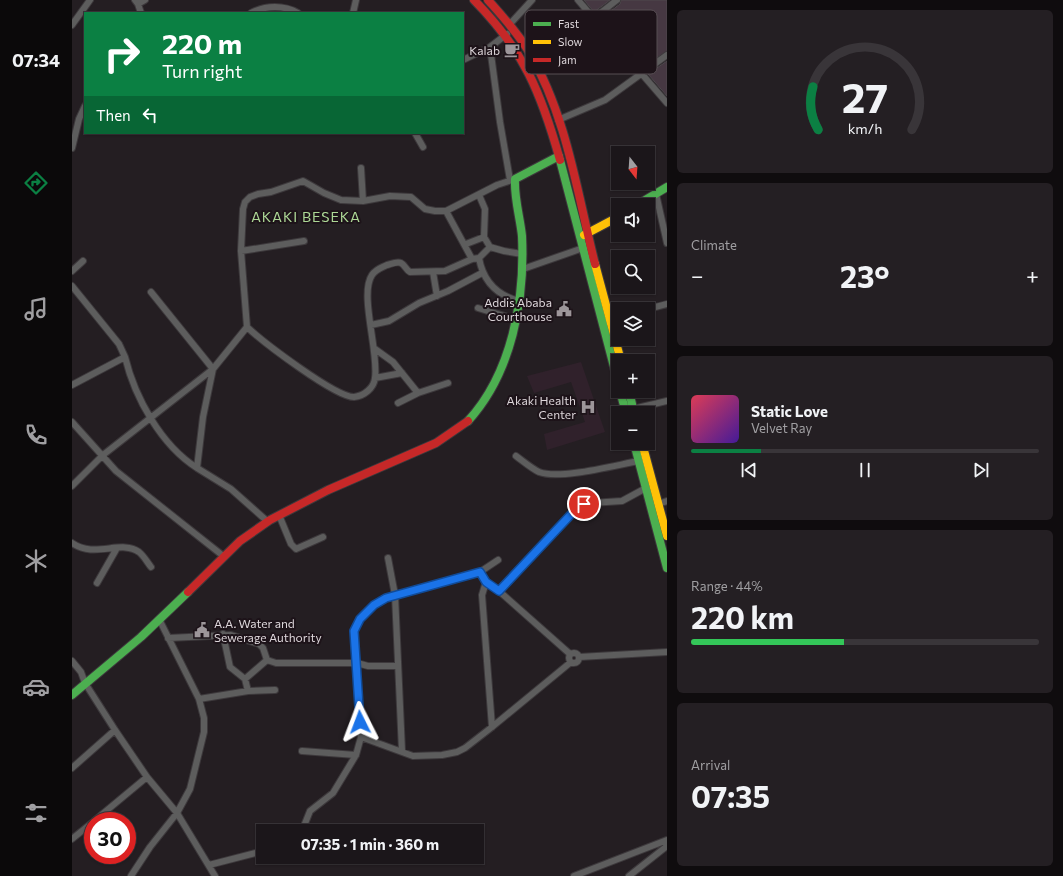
<!DOCTYPE html>
<html lang="en">
<head>
<meta charset="utf-8">
<style>
  body { margin:0; font-family:Commissioner,sans-serif; background:#241f23; color:#f1f3f6; height:100vh; display:flex; flex-direction:column; font-size:15px; white-space:nowrap }
  * { box-sizing:border-box; margin:0 }
  p { font-size:13px; color:#a09fa2 }
  .icon { flex:none; width:22px; height:22px; fill:none; stroke:currentColor; stroke-width:2; stroke-linecap:round; stroke-linejoin:round }
  .map { position:relative; flex:1; overflow:hidden }
  .panel { display:flex; flex-direction:column; gap:10px; padding:10px; background:#0f0c0e; width:396px }
  .panel>* { flex:none }
  .guide { position:absolute; left:12px; top:12px; width:380px; height:122px; border-radius:0px; box-shadow:0 1px 3px #0004,0 0 0 1px #393539; background:#0b8043; color:#fff; overflow:hidden }
  .needle { width:26px; rotate:163deg }
  .buttons { position:absolute; left:539px; top:146px; display:grid; gap:8px }
  .buttons a { display:grid; place-items:center; width:44px; height:44px; border-radius:0px; background:#1b161a; box-shadow:0 1px 3px #0004,0 0 0 1px #393539; font-size:20px }
  .speed { position:absolute; left:12px; top:812px; display:flex; gap:8px; font-size:20px; font-weight:700; text-align:center }
  .speed>* { display:grid; place-content:center; width:52px; height:52px; border-radius:50%; background:#1b161a; box-shadow:0 1px 3px #0004,0 0 0 1px #393539; line-height:1 }
  .speed .limit { border:6px solid #d22; background:#fff; color:#111 }
  .pin { position:absolute; display:grid; place-items:center; width:34px; height:34px; color:#fff; margin:-17px; border:2px solid #fff; border-radius:50%; box-shadow:0 1px 4px #0007 }
  .me { position:absolute; width:44px; margin:-22px; rotate:357deg; stroke-linejoin:round; filter:drop-shadow(0 0 3px #0008) }
  .turn { display:flex; align-items:center; gap:14px; height:84px; padding:0 12px; font-size:18px }
  .turn .icon { width:52px; height:52px; stroke-width:2.5 }
  .turn b { display:block; font-size:28px; line-height:34px }
  .then { display:flex; align-items:center; height:38px; padding:0 12px; background:#0003; gap:8px; font-size:15px }
  .big { font-size:30px; font-weight:700; line-height:1.1 }
  .panel .widget { flex:1; display:flex; flex-direction:column; justify-content:center; gap:6px; min-width:0; padding:0 14px; border-radius:6px; background:#241f23 }
  .panel .dial { align-items:center; gap:0 }
  .dial svg { height:104px; overflow:visible; fill:none; stroke:#393539; stroke-width:7; stroke-linecap:round; text-anchor:middle }
  .dial text { fill:#f1f3f6; stroke:none }
  .song { display:flex; align-items:center; gap:12px }
  .cover { width:48px; height:48px; border-radius:6px; background:linear-gradient(135deg,hsl(350 70% 55%),hsl(260 70% 35%)) }
  .played { height:4px; border-radius:2px; background:linear-gradient(90deg,#0b8043 20%,#393539 20%) }
  .keys { display:flex; justify-content:space-around; direction:ltr }
  .heat { display:flex; justify-content:space-between; align-items:center; font-size:22px; direction:ltr }
  .charge { height:6px; border-radius:3px; background:linear-gradient(90deg,#34c759 44%,#393539 0) }
  .trip { position:absolute; left:184px; top:824px; width:228px; height:40px; border-radius:0px; background:#1b161a; box-shadow:0 1px 3px #0004,0 0 0 1px #393539; font-weight:700; line-height:40px; text-align:center }
  main { display:flex; flex:1; min-height:0 }
  .tab-bar { display:flex; flex-direction:column; width:72px; justify-content:space-around; align-items:center; background:#0b090a; color:#a09fa2 }
  .tab-bar .icon { width:28px; height:28px }
  .tab-bar .selected { color:#0b8043 }
  .tab-bar b { font-size:18px; color:#f1f3f6 }
  .map>svg:first-child { display:block }
</style>
</head>
<body>
<main>
<nav class="tab-bar">
<b>07:34</b>
<svg class="icon selected" aria-label="directions" viewBox="0 0 24 24"><path d="M12 3l9 9-9 9-9-9zM9 14v-3h6M13 9l2 2-2 2"/></svg>
<svg class="icon" aria-label="music" viewBox="0 0 24 24"><path d="M9 18V5l10-2v13"/><circle cx="6" cy="18" r="3"/><circle cx="16" cy="16" r="3"/></svg>
<svg class="icon" aria-label="phone" viewBox="0 0 24 24"><path d="M5 4h4l2 5-3 2q2 4 5 5l2-3 5 2v4C11 20 4 13 5 4z"/></svg>
<svg class="icon" aria-label="climate" viewBox="0 0 24 24"><path d="M12 3v18M4 7l16 10M4 17L20 7"/></svg>
<svg class="icon" aria-label="car" viewBox="0 0 24 24"><path d="M5 17H2v-5l4-1 3-4h7l3 4 3 1v5h-3M9 17h6M6 11h13"/><circle cx="7" cy="17" r="2"/><circle cx="17" cy="17" r="2"/></svg>
<svg class="icon" aria-label="filters" viewBox="0 0 24 24"><path d="M4 7h16M4 17h16"/><circle cx="9" cy="7" r="2"/><circle cx="15" cy="17" r="2"/></svg>
</nav>
<div class="map">
<svg width="595" height="876" viewBox="0 0 595 876">
  <rect width="100%" height="100%" fill="#241e22"/>
  <path fill="#30212b" d="M509 362 533 432 475 450 472 434 513 422 499 382 462 393 455 376Z"/>
  <path fill="#463842" stroke="#4e494d" d="M512 0H538L522 12Z
    M549 0H595V51L570 67 528 19 548 4Z
    M595 61V96L576 74Z"/>
  <g fill="none" stroke-linecap="round" stroke-linejoin="round">
    <defs>
      <path id="street" d="M63 0 66 4 73 0
        M506 0 595 103
        M66 4 69 13
        M179 13C194 5 212 5 226 13
        M281 13 284 0
        M522 18 545 0
        M438 24 460 0
        M0 25 18 0
        M435 34 418 47 428 122 438 180
        M391 60 418 47
        M486 120 533 100 595 55
        M343 133 351 147
        M0 148 7 119 13 106
        M289 168 291 201
        M584 194 595 243
        M407 195 413 209 412 237 418 247 432 251 450 254
        M374 211 400 259
        M394 244 412 237
        M418 247 407 258 400 259 373 271 338 272C334 270 333 265 329 263 325 261 319 264 315 265 309 268 304 269 300 275 287 294 307 352 303 378 302 388 292 396 282 397 263 397 191 342 175 327L169 251 171 209 173 202 178 197 186 194 199 192 231 181 252 193 269 200 291 201 318 196 339 197 353 209 363 211H374L425 185 443 179
        M169 251 232 241
        M407 258C411 281 424 295 447 301
        M451 269 511 248
        M0 271 11 261
        M361 272 365 296
        M0 286 47 344 53 357 0 385
        M79 292 141 369 131 417 125 468 159 489 195 521
        M406 308 442 319
        M576 309 595 304
        M534 321 546 318
        M299 325 317 321 347 303 376 291 410 273
        M303 349 321 362 346 393
        M53 357C63 398 89 445 125 468
        M303 378 330 373
        M326 403 346 393 376 383
        M561 409 595 401
        M0 422 44 471 150 555
        M444 456C451 461 459 468 467 472 488 480 544 465 567 461
        M0 486 31 455 141 369 175 327
        M586 504 595 501
        M207 515 219 544 224 549 251 537
        M0 543C23 559 49 539 67 552 72 556 75 562 79 567
        M316 558 323 595 330 751
        M408 572 414 582 427 591 498 654
        M414 582 410 595 420 727
        M25 583 45 548
        M427 591 504 509 519 503 550 501 574 488
        M151 634 158 667 173 679 176 691
        M96 638 159 635 187 644 191 648 195 660
        M497 658a5 5 0 1 1 10 0a5 5 0 1 1-10 0Z
        M507 657 595 652
        M195 660 204 663H285L296 666H326
        M0 661 9 672 13 683 43 730 75 777 105 813 143 876
        M173 679 195 660
        M127 699 176 691 203 690
        M289 737 341 756 370 755 385 752 393 748 420 727 499 662
        M230 751 284 755
        M0 768 43 730
        M22 821 75 777
        M230 831 238 811 261 793 284 755 289 737 282 631C287 615 300 606 314 598L408 572 426 560
        M0 839 21 822
        M137 865 191 851
        M59 876 78 847 105 813 118 789 132 732V718L127 699 88 621
        M502 876 595 840
        M557 876 595 846"/>
      <path id="fast" d="M488 160 546 382
        M565 205 595 187
        M548 391 554 413
        M557 391 562 413
        M396 421C440 373 453 300 450 236 448 217 442 198 443 179L487 156
        M562 443 595 568
        M0 695 69 637 116 592"/>
      <path id="slow" d="M512 235 546 217
        M523 264 549 361
        M570 443 595 536"/>
      <path id="jam" d="M402 0C452 51 469 92 488 160
        M416 0C431 17 446 33 457 52 495 116 505 193 523 264
        M116 592 168 541 198 520 256 490 364 443 396 421"/>
    </defs>
    <use href="#street" stroke="#3d393c" stroke-width="8"/>
    <use href="#fast" stroke="#3d393c" stroke-width="10"/>
    <use href="#slow" stroke="#3d393c" stroke-width="10"/>
    <use href="#jam" stroke="#3d393c" stroke-width="10"/>
    <use href="#street" stroke="#5d5d5d" stroke-width="6"/>
    <use href="#fast" stroke="#4caf50" stroke-width="8"/>
    <use href="#slow" stroke="#ffc107" stroke-width="8"/>
    <use href="#jam" stroke="#c62828" stroke-width="8"/>
  </g>
  <g fill="none" stroke-linecap="round" stroke-linejoin="round">
    <defs>
      <path id="route" d="M288 722 282 631 288 619 302 605 314 598 408 572 414 582 427 591 504 509 512 504"/>
    </defs>
    <use href="#route" stroke="#114b97" stroke-width="10"/>
    <use href="#route" stroke="#1a73e8" stroke-width="7"/>
  </g>
  <defs>
    <symbol id="cafe-bare" viewBox="-9 -9 18 18"><path d="M-5.5-4.5H6V0H3Q3 3.5 0 3.5H-2.5Q-5.5 3.5-5.5 0ZM3-3.2v2h1.7v-2ZM-6 4.5H4V6H-6Z" fill="#9d969a" stroke="#1d1319" stroke-width="2.5" paint-order="stroke"/></symbol>
    <symbol id="civic-bare" viewBox="-9 -9 18 18"><path d="M-.6-6.5H3V-4.5H.6V-3L4-1V1h2V6H-6V1h2V-1L-.6-3ZM-1.2 2.5V6h2.4V2.5Z" fill="#9d969a" stroke="#1d1319" stroke-width="2.5" paint-order="stroke"/></symbol>
    <symbol id="hospital-bare" viewBox="-9 -9 18 18"><path d="M-5-5h3v3.5h4V-5h3V5h-3V1.5h-4V5h-3Z" fill="#9d969a" stroke="#1d1319" stroke-width="2.5" paint-order="stroke"/></symbol>
  </defs>
  <g fill-rule="evenodd">
    <use href="#cafe-bare" x="429" y="39" width="22" height="22"/>
    <use href="#civic-bare" x="481" y="298" width="22" height="22"/>
    <use href="#hospital-bare" x="505" y="396" width="22" height="22"/>
    <use href="#civic-bare" x="119" y="619" width="22" height="22"/>
  </g>
  <g text-anchor="middle" dominant-baseline="central" stroke-width="4" stroke-linejoin="round" paint-order="stroke">
    <g font-size="12" fill="#ded7db" stroke="#1d1319" text-anchor="end">
      <text x="428" y="50">Kalab</text>
      <text x="480" y="302">Addis Ababa<tspan x="480" dy="14">Courthouse</tspan></text>
      <text x="504" y="400">Akaki Health<tspan x="504" dy="14">Center</tspan></text>
      <text x="142" y="623" text-anchor="start">A.A. Water and<tspan x="142" dy="14">Sewerage Authority</tspan></text>
    </g>
    <g font-size="14" letter-spacing="1" fill="#acd795" stroke="#1d1319">
      <text x="234" y="216">AKAKI BESEKA</text>
    </g>
  </g>
  <rect x="453" y="10" width="132" height="64" rx="6" fill="#1d1319" stroke="#574e53" stroke-width="1"/>
  <rect x="461" y="22" width="18" height="4" fill="#4caf50"/>
  <rect x="461" y="40" width="18" height="4" fill="#ffc107"/>
  <rect x="461" y="58" width="18" height="4" fill="#c62828"/>
  <g font-size="11" fill="#ded7db">
    <text x="486" y="28">Fast</text>
    <text x="486" y="46">Slow</text>
    <text x="486" y="64">Jam</text>
  </g>
</svg>
<div class="buttons">
<a><svg class="needle" viewBox="-14 -14 28 28"><path d="M0-13l5 13h-10z" fill="#e53935"/><path d="M0 13l5-13h-10z" fill="#a09fa2"/></svg></a>
<a><svg class="icon" aria-label="sound" viewBox="0 0 24 24"><path d="M4 9h4l5-4v14l-5-4H4zM17 9q2 3 0 6"/></svg></a>
<a><svg class="icon" aria-label="search" viewBox="0 0 24 24"><circle cx="10" cy="10" r="6"/><path d="M15 15l6 6"/></svg></a>
<a><svg class="icon" aria-label="layers" viewBox="0 0 24 24"><path d="M12 4l9 5-9 5-9-5zM3 14l9 5 9-5"/></svg></a>
<a>+</a>
<a>−</a>
</div>
<div class="speed"><div class="limit">30</div></div>
<div class="pin" style="left:512px;top:504px;background:#d93025"><svg class="icon" aria-label="arrive" viewBox="0 0 24 24"><path d="M6 21V4h12l-3 4 3 4H6"/></svg></div>
<svg class="me" style="left:288px;top:722px" viewBox="-20 -20 40 40"><path d="M0-17L14 15 0 8-14 15z" fill="#1a73e8" stroke="#fff" stroke-width="4"/></svg>
<div class="trip">07:35 · 1 min · 360 m</div>
<div class="guide">
<div class="turn"><svg class="icon" aria-label="right" viewBox="0 0 24 24"><path d="M7 20v-9h11M14 6l5 5-5 5"/></svg><div><b>220 m</b>Turn right</div></div>
<div class="then">Then<svg class="icon" aria-label="left" viewBox="0 0 24 24"><path d="M17 20v-9H6M10 6l-5 5 5 5"/></svg></div>
</div>
</div>
<section class="panel">
<div class="widget dial"><svg viewBox="0 0 100 80">
<path d="M14 69A42 42 0 1 1 86 69"/>
<path d="M14 69A42 42 0 0 1 10 36" stroke="#0b8043"/>
<text x="50" y="56" font-size="32" font-weight="700">27</text>
<text x="50" y="72" font-size="11">km/h</text>
</svg></div>
<div class="widget"><p>Climate</p>
<div class="heat"><a>−</a><b class="big">23°</b><a>+</a></div>
</div>
<div class="widget">
<div class="song"><i class="cover"></i><div><b>Static Love</b><p>Velvet Ray</p></div></div>
<div class="played"></div>
<div class="keys"><svg class="icon" aria-label="previous" viewBox="0 0 24 24"><path d="M18 5L8 12l10 7zM5 5v14"/></svg><svg class="icon" aria-label="pause" viewBox="0 0 24 24"><path d="M8 5v14M16 5v14"/></svg><svg class="icon" aria-label="next" viewBox="0 0 24 24"><path d="M6 5l10 7-10 7zM19 5v14"/></svg></div>
</div>
<div class="widget"><p>Range · 44%</p><b class="big">220 km</b><div class="charge"></div></div>
<div class="widget"><p>Arrival</p><b class="big">07:35</b></div>
</section>
</main>
</body>
</html>
